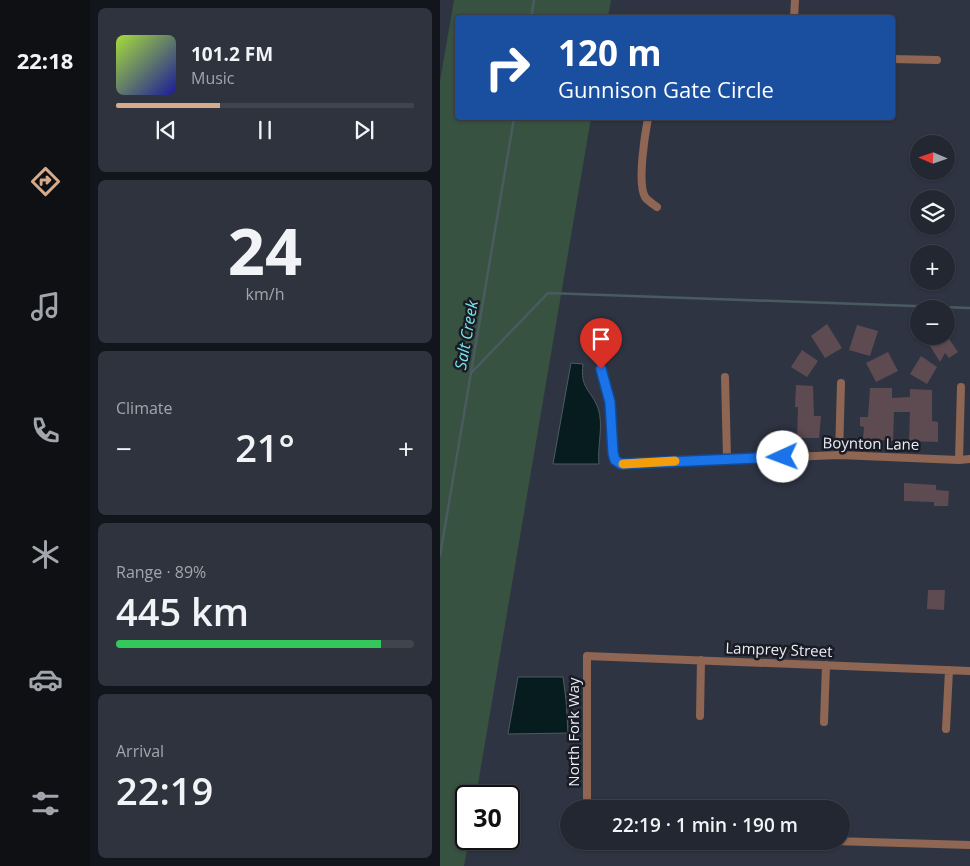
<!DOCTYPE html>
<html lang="en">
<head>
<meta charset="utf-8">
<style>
  body { margin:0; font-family:"Open Sans",sans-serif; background:#2f333e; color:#f1f3f6; height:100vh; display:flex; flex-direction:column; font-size:19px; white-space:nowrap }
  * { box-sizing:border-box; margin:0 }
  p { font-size:16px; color:#a3a5ac }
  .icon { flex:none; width:28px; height:28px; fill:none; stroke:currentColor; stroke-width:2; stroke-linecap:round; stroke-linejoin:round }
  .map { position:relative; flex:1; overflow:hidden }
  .drawer { display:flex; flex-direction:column; gap:8px; padding:8px; background:#13151c; width:350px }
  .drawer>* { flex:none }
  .banner { position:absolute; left:15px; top:15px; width:440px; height:105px; border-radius:5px; box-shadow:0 1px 4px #0004,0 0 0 1px #40444d; background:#1a4fa0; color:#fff; overflow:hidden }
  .needle { width:32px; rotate:272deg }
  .fabs { position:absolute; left:470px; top:135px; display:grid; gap:10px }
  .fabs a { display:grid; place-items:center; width:45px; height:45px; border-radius:50%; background:#232732; box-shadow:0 1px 4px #0004,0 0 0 1px #40444d; font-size:25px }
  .speed { position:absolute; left:15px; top:785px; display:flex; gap:10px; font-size:25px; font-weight:700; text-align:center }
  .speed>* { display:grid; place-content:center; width:65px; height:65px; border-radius:50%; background:#232732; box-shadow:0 1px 4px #0004,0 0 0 1px #40444d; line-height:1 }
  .speed .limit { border:2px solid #111; border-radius:8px; background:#fff; color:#111 }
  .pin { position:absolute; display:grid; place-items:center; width:42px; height:42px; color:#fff; margin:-51px -21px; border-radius:50% 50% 50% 0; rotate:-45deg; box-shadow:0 0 5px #0007 }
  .pin .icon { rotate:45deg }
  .me { position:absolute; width:55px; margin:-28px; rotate:268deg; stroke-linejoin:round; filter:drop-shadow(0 0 4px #0008) }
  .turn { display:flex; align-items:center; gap:18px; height:105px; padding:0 20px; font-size:22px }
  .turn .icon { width:65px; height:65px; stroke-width:2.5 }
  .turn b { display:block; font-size:35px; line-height:42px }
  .big { font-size:38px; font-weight:600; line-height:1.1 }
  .drawer .tile { flex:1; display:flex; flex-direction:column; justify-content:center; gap:8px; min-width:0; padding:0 18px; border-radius:8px; background:#2f333e }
  .drawer .dial { align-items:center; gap:0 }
  .dial b { font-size:65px; line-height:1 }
  .song { display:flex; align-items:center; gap:15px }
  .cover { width:60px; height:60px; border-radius:8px; background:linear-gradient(135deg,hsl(80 70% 55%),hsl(240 70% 35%)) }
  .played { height:5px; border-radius:2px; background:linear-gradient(90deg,#d6ab8b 35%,#40444d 35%) }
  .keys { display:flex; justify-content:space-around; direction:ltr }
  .heat { display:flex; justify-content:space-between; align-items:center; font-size:28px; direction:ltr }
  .charge { height:8px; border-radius:4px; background:linear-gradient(90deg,#34c759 89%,#40444d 0) }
  .trip { position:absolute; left:120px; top:800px; width:290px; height:50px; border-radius:25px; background:#232732; box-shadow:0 1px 4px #0004,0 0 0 1px #40444d; font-weight:600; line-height:50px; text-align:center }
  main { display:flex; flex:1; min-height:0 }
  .tabs { display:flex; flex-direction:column; width:90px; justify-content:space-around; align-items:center; background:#0e1014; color:#a3a5ac }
  .tabs .icon { width:35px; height:35px }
  .tabs .selected { color:#d6ab8b }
  .tabs b { font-size:22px; color:#f1f3f6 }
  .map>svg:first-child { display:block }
</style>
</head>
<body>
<main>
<nav class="tabs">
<b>22:18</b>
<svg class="icon selected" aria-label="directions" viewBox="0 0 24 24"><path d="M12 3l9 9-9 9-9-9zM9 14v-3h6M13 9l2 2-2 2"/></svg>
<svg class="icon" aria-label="music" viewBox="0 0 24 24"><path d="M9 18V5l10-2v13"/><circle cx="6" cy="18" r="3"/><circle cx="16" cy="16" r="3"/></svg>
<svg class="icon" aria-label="phone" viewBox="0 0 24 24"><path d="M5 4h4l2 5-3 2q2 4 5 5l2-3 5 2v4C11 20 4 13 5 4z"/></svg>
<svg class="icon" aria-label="climate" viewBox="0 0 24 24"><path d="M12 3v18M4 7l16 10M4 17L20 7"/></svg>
<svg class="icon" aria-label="car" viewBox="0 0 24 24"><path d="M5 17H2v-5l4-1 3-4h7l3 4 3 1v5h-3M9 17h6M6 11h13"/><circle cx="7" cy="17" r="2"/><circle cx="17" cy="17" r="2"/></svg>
<svg class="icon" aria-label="filters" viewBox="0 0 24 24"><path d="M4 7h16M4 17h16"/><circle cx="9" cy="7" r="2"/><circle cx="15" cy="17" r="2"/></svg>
</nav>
<section class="drawer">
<div class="tile">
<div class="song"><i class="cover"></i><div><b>101.2 FM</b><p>Music</p></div></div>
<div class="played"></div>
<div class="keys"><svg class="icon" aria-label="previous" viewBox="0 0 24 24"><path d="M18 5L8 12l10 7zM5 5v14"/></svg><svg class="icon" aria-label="pause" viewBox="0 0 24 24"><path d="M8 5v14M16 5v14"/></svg><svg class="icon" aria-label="next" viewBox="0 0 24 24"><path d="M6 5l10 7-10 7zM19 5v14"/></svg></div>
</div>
<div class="tile dial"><b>24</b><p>km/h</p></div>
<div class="tile"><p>Climate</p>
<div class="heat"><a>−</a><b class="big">21°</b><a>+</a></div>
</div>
<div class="tile"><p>Range · 89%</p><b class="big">445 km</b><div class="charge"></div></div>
<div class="tile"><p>Arrival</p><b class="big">22:19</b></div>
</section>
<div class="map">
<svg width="530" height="866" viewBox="0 0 530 866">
  <rect width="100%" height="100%" fill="#2f3443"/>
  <path fill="#375240" d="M14 0H171L168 17 18 18V118H151L36 796H26V839H29L24 866H0V81Z"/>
  <path fill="#061c1f" stroke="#4a5b60" d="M131 363 143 364C140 389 150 388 158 408 164 426 157 445 159 464H113Z
    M78 677H123L126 700 128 733 68 734Z"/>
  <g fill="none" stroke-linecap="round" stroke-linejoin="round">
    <path stroke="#4a5b60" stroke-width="2.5" d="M91 18 94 0
      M31 373 108 293 530 308
      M0 556 74 118"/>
  </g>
  <path fill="#5d4b51" d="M387 324 402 348 385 358 371 336Z
    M417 325 438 331 430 356 409 350Z
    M494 336H507L518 352 509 358 505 353 500 362 487 341Z
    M362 350 378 361 367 377 351 367Z
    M448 352 458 371 436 382 426 363Z
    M481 356 497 367 487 384 470 374Z
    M356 385 373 386 374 416H381L379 438H357L358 407H355Z
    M430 388H452V398L470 397V389L492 390V421L498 422V442L469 441 470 412H454L453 441 423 439 424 427 420 426V417H428Z
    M464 483 496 485V490L509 491 508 506H494V502L464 501Z
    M488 590H505L504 610 487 609Z"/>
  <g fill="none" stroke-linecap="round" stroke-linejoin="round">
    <path stroke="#8e6653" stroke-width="8" d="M354 18 355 0
      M452 59 497 60
      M208 118C205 134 197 183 205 197 208 201 213 204 217 207
      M161 369 171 402 173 453 175 460 181 464 399 455 519 460 530 459
      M285 377 287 458
      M399 455 401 383
      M519 460 521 387
      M260 716 261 660
      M384 722 386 665
      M506 729 509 670
      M147 809V656L530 671
      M393 841 530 845"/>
  </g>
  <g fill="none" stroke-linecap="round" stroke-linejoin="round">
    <defs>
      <path id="route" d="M161 369 170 402 173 453 175 460 181 464 343 457"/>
    </defs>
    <use href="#route" stroke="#114b97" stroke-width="12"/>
    <use href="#route" stroke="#1a73e8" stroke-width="9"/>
    <path stroke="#f59e0b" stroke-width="9" d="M183 464 235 461"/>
  </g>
  <g text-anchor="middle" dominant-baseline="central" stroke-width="5" stroke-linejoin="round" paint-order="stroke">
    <g font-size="15" fill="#eaedf7" stroke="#1a1c23">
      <text transform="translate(431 443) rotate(1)">Boynton Lane</text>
      <text transform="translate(339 649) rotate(2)">Lamprey Street</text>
      <text transform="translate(133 732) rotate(-90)">North Fork Way</text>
    </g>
    <g font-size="16" font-style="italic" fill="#79e7f2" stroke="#1a1c23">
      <text transform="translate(26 335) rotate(-80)">Salt Creek</text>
    </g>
  </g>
</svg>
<div class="fabs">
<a><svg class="needle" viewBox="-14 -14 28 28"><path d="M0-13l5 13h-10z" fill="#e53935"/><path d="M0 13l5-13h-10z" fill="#a3a5ac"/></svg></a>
<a><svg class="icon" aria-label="layers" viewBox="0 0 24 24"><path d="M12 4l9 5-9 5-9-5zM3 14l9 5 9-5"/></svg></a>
<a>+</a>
<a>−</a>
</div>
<div class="speed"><div class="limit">30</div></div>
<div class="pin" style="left:161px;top:369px;background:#d93025"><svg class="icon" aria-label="arrive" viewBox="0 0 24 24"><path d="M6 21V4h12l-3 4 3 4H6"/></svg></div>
<svg class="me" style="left:343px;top:457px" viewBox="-20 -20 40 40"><circle r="19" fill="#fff"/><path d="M0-13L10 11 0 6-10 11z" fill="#1a73e8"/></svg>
<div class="trip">22:19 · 1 min · 190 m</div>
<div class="banner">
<div class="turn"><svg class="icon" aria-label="right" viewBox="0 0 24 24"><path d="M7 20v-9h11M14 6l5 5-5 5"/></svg><div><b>120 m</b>Gunnison Gate Circle</div></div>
</div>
</div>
</main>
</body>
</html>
